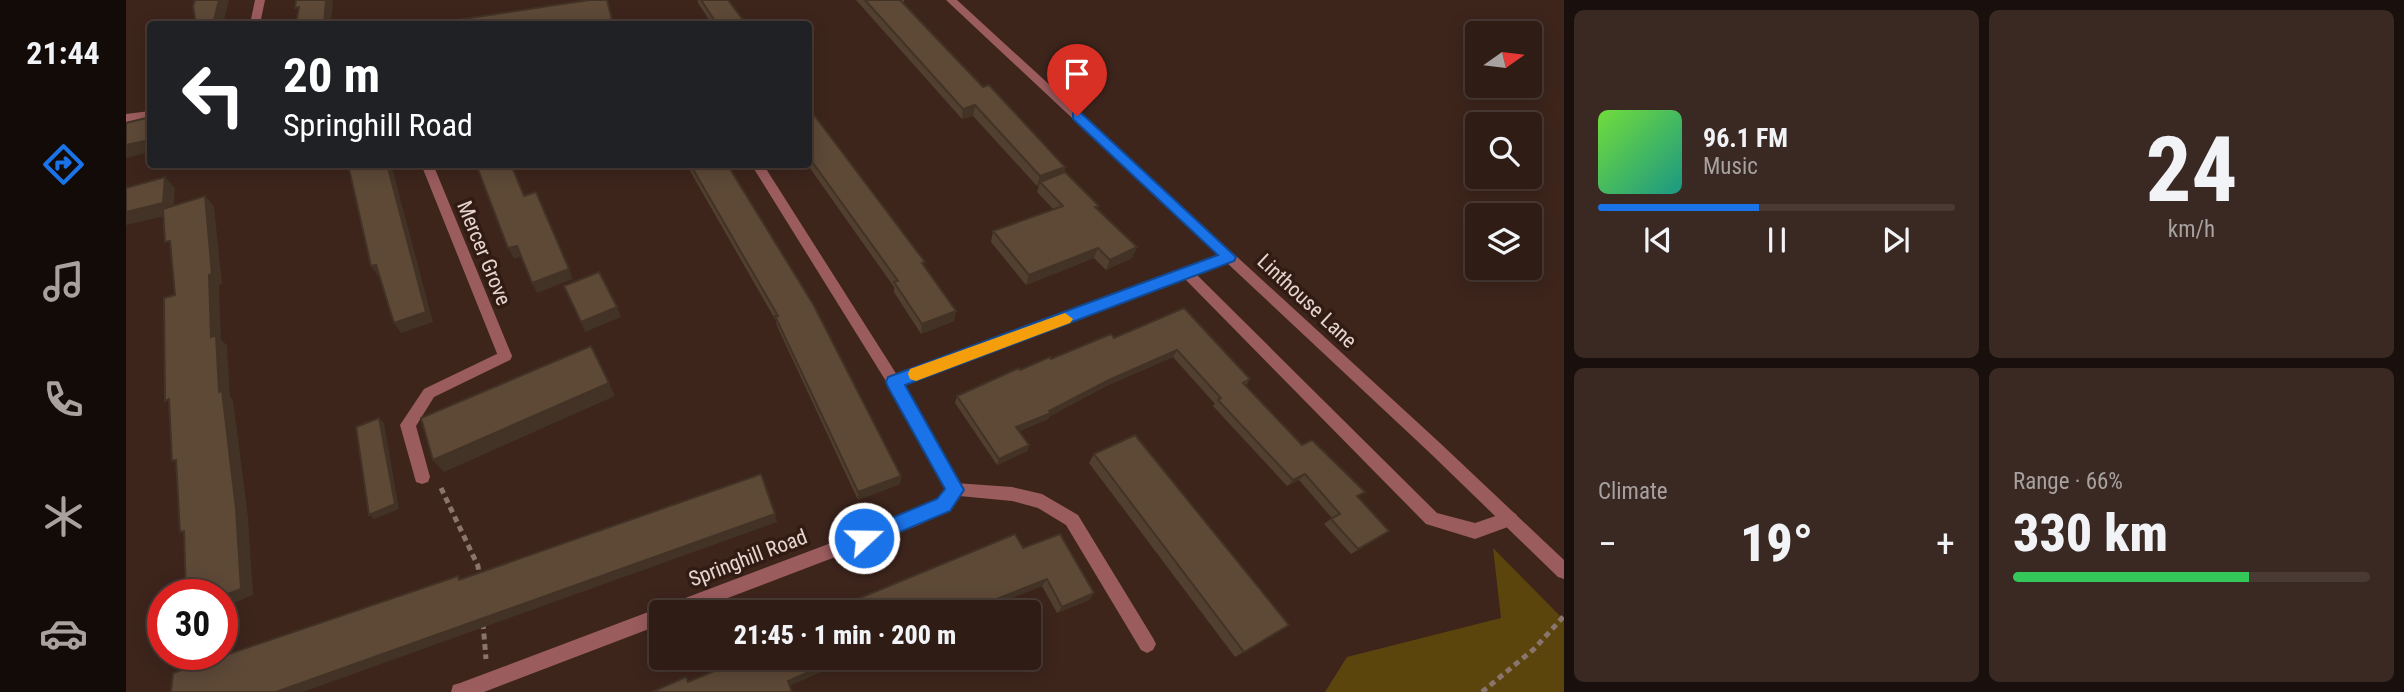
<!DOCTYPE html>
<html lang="en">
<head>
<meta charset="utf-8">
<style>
  body { margin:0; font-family:"Roboto Condensed",sans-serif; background:#3a2922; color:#f1f3f6; height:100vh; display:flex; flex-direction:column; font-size:26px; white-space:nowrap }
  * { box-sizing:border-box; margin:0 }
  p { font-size:23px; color:#a7a1a0 }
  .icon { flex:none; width:38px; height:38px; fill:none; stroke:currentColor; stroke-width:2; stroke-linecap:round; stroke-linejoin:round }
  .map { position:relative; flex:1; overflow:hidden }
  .details { display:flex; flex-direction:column; gap:10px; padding:10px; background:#190f0c; width:840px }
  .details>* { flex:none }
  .banner { position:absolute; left:21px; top:21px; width:665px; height:147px; border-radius:7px; box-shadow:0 4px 18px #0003,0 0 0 2px #493a34; background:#202124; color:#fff; overflow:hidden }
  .needle { width:46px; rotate:76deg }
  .controls { position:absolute; left:1339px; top:21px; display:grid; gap:14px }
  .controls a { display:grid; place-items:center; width:77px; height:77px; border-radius:7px; background:#2e1c15; box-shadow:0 4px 18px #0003,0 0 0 2px #493a34; font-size:35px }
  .speed { position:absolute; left:21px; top:579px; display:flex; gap:14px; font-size:35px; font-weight:700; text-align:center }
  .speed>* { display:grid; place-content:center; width:91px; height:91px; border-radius:50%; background:#2e1c15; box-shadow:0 4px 18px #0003,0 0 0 2px #493a34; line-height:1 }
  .speed .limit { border:10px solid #d22; background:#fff; color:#111 }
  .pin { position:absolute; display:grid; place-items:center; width:60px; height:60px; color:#fff; margin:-72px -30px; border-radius:50% 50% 50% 0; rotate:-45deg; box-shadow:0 0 7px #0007 }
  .pin .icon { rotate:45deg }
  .me { position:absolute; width:77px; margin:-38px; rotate:69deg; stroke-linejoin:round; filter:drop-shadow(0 0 5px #0008) }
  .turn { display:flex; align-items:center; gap:24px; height:147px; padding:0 21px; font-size:32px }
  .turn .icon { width:91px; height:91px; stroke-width:2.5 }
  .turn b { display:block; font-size:49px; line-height:60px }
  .big { font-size:52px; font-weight:800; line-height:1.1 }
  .details .card { flex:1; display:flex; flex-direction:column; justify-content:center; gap:10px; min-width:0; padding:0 24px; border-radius:10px; background:#3a2922 }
  .details .dial { align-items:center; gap:0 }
  .dial b { font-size:91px; line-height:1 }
  .song { display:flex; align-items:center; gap:21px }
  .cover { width:84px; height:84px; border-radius:10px; background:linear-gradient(135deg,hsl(100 70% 55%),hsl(170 70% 35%)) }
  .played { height:7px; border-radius:4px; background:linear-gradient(90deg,#1a73e8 45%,#493a34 45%) }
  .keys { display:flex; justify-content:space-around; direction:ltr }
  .heat { display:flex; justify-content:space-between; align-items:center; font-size:38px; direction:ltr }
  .charge { height:10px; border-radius:5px; background:linear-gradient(90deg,#34c759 66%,#493a34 0) }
  .details .tiles { flex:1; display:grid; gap:10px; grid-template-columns:repeat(2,1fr) }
  .trip { position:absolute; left:523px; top:600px; width:392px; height:70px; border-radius:7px; background:#2e1c15; box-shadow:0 4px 18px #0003,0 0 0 2px #493a34; font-weight:800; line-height:70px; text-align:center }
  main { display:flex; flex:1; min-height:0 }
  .dock { display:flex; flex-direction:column; width:126px; justify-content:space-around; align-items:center; background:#120b08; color:#a7a1a0 }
  .dock .icon { width:49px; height:49px }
  .dock .on { color:#1a73e8 }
  .dock b { font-size:32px; color:#f1f3f6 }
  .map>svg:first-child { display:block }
</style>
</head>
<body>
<main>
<nav class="dock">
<b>21:44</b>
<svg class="icon on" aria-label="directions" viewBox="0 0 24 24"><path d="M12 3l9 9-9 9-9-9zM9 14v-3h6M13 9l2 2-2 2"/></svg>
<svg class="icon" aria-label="music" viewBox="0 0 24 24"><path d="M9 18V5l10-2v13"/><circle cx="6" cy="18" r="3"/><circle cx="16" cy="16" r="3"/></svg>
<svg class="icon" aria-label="phone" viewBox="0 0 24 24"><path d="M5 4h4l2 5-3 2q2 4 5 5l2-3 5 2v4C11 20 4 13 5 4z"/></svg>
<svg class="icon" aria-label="climate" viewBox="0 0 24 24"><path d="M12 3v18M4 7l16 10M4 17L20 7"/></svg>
<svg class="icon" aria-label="car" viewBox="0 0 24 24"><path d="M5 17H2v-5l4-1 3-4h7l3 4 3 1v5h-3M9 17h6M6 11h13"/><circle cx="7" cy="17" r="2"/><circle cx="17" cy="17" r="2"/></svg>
</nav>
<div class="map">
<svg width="1438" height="692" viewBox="0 0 1438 692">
  <rect width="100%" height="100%" fill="#3d251c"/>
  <path fill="#5c440d" d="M1367 548 1438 620V692H1199L1221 657 1375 618Z"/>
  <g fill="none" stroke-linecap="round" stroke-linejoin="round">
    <path stroke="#89756d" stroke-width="5" stroke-dasharray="6 4.5" stroke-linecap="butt" d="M315 488 352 566 353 576
      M357 623 360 659
      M1356 692 1408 649 1438 616"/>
    <path fill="#9b5c5e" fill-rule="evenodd" d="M379 350 384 352 386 356 384 360 308 397 290 426 304 477 302 482 296 484 290 482 274 425 298 389Z
      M829 483 886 487 916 494 952 515 1027 638 1030 644 1027 650 1021 653 1015 650 940 525 912 508 886 501 823 495 821 490 823 485Z"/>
    <path fill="#9b5c5e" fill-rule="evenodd" d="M129 0H139L134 24H124Z
      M24 111V117L0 122V114Z
      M295 164H307L386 356 384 360H374L372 356Z
      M625 164H637L771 375 1103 252 1108 254 1109 257 1108 260 1070 274 1311 513 1349 523 1384 511 1390 514 1392 519 1390 524 1349 539 1300 524 1059 279 777 385 837 490 824 510 793 525 565 612H536V624L358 692H325L327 685 334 683 782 514 812 500 820 489 763 386Z"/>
    <path fill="#9b5c5e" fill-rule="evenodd" d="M820 0H831L1314 443 1438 560V579L1432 577 1304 453Z"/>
  </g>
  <path fill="#513f2f" d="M572 0H602L620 24H586L572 3Z
    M730 0H778V3L857 87 939 167 938 173 972 209 1011 247 1006 258 980 270 968 258 900 285 865 242 867 231 927 209 911 192 913 186H911L847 116 836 119Z
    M682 107 799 266 828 321 795 334 768 292V287L681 164H682Z
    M560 164H601L775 476 774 484 732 500 651 326 650 321Z
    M1058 308 1124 379 1120 385 1176 445 1232 497 1256 536 1225 554 1198 524 1206 518 1173 480 1161 486 1087 406 1089 404 1047 357 980 386 924 416 922 419 893 431 903 445 901 451 871 465 829 403 831 396 925 359 988 338Z
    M968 454 1163 625 1109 657 963 463Z
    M897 548 968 593 963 600 931 613 916 586 850 612H700Z"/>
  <path fill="#423326" d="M93 0H103L97 24H87Z
    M200 0H207L205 24H198Z
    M849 105 847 116 836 119 837 109Z
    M24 140V152L0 158V145Z
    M261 164H265L307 322 275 333 268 323Z
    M939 167 936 177 914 182 913 186H911L914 176Z
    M39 177 49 188 47 214 0 225V212Z
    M79 196 88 206 96 284 93 285 95 340 101 345 104 397 107 400 122 517 127 595 96 608 93 392 85 337Z
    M391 246 396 256 388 259 382 248Z
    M1011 247 1006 258 980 270 984 260Z
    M972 248 968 258 900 285 903 275Z
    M250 265 258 275 252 276 245 266Z
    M443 269 447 279 411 293 406 283Z
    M491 307 495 317 459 332 455 322Z
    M830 311 828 321 795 334 796 324Z
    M1051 350 1047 357 980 386 924 416 922 419 888 434 890 427 983 380Z
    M483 383 489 396 318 472 307 460Z
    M253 418 258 423 273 509 248 519 243 515Z
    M903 445 901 451 871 465 873 459Z
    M1179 474 1173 480 1161 486 1167 480Z
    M775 476 774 484 732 500V492Z
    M649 514 651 522 177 692H150Z
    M921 579 916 586 850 612H838Z
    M968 593 963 600 931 613 936 607Z
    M715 658H728L663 686 662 681Z"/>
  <path fill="#5e4937" stroke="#423326" stroke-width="2" d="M69 0H93L87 24H70L67 7Z
    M170 0H200L198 24H170L173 7 169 8Z
    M463 0H481L487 24H331V20Z
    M575 0H602L620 24H591Z
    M739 0H774L857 87 863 85 939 167 914 176 849 105 837 109Z
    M682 107 799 262 796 263 830 311 796 324 768 282 772 281 682 156Z
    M24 117V140L0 145V123Z
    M222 164H261L300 312 268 323 250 265 245 266Z
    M350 164H385L398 196 410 192 443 269 406 283 391 246 382 248Z
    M564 164H601L687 304 775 476 732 492 649 316H652Z
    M939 172 973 206 969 207 1011 247 984 260 972 248 903 275 867 231 937 206 914 182Z
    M39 177 37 203 0 212V188Z
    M79 196 86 274 83 275 85 337 90 335 93 392 96 391 110 509 115 589 96 596V595H60L58 531 54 532 50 460 46 461 43 399 39 401 38 298 49 295 44 241 39 242 37 209Z
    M473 272 491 307 455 322 438 286Z
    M1058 308 1124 379 1117 383 1176 445 1186 440 1239 492 1231 496 1263 531 1232 549 1205 519 1214 514 1179 474 1167 480 1092 400 1095 398 1051 350 983 380 923 411 925 413 890 427 903 445 873 459 831 396 893 368 894 370 924 357 925 359 985 334 988 338Z
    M465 346 483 383 307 460 295 418Z
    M253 418 269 504 243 515 230 427Z
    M1009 435 1163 625 1118 652 968 454Z
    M635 474 649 514 150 692H45L47 673 332 576 333 580Z
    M889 534 897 548 934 534 968 593 936 607 921 579 838 612H836L835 610 828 612H700Z
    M620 658H715L662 681 666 692H526L560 677 562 682Z"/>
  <path fill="#1a73e8" stroke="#114b97" stroke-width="2" d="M951 112 955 113 1110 257 1108 261 779 385 838 490 824 511 738 547 732 544 729 538 732 532 811 499 819 489 762 387 760 382 762 377 1092 255 947 119V113Z"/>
  <path fill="#f59e0b" d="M939 313 947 319 944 323 790 381 784 379 782 374 784 369Z"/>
  <g text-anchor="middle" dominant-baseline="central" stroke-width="7" stroke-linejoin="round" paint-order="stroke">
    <g font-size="21" fill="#e6d5cf" stroke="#321b13">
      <text transform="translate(358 253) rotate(68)">Mercer Grove</text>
      <text transform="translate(1181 301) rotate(43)">Linthouse Lane</text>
      <text transform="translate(622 558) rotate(-21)">Springhill Road</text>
    </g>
  </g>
</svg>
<div class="controls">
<a><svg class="needle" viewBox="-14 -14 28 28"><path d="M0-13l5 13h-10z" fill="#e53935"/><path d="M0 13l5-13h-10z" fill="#a7a1a0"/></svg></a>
<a><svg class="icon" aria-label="search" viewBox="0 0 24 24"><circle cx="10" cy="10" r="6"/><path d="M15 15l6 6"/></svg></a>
<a><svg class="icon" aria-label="layers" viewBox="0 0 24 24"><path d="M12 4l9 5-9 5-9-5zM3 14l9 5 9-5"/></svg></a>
</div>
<div class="speed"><div class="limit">30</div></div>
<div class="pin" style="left:951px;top:116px;background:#d93025"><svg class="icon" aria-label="arrive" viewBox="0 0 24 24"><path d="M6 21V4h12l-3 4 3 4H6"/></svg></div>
<svg class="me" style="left:738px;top:538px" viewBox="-20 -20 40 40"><circle r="17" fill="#1a73e8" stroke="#fff" stroke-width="3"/><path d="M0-11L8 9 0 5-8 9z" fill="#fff"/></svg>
<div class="trip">21:45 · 1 min · 200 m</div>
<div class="banner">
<div class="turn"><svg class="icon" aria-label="left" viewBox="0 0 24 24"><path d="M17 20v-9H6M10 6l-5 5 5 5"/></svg><div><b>20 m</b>Springhill Road</div></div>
</div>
</div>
<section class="details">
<div class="tiles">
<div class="card">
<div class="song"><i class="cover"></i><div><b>96.1 FM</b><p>Music</p></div></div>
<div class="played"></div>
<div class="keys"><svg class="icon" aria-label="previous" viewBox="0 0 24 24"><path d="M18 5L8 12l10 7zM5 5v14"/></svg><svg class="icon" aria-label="pause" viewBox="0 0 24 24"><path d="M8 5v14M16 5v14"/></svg><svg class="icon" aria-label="next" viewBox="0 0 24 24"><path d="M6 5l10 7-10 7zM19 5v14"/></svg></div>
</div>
<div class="card dial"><b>24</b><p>km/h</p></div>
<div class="card"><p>Climate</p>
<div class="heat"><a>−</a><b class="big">19°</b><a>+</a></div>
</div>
<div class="card"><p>Range · 66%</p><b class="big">330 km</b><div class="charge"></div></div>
</div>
</section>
</main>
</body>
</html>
